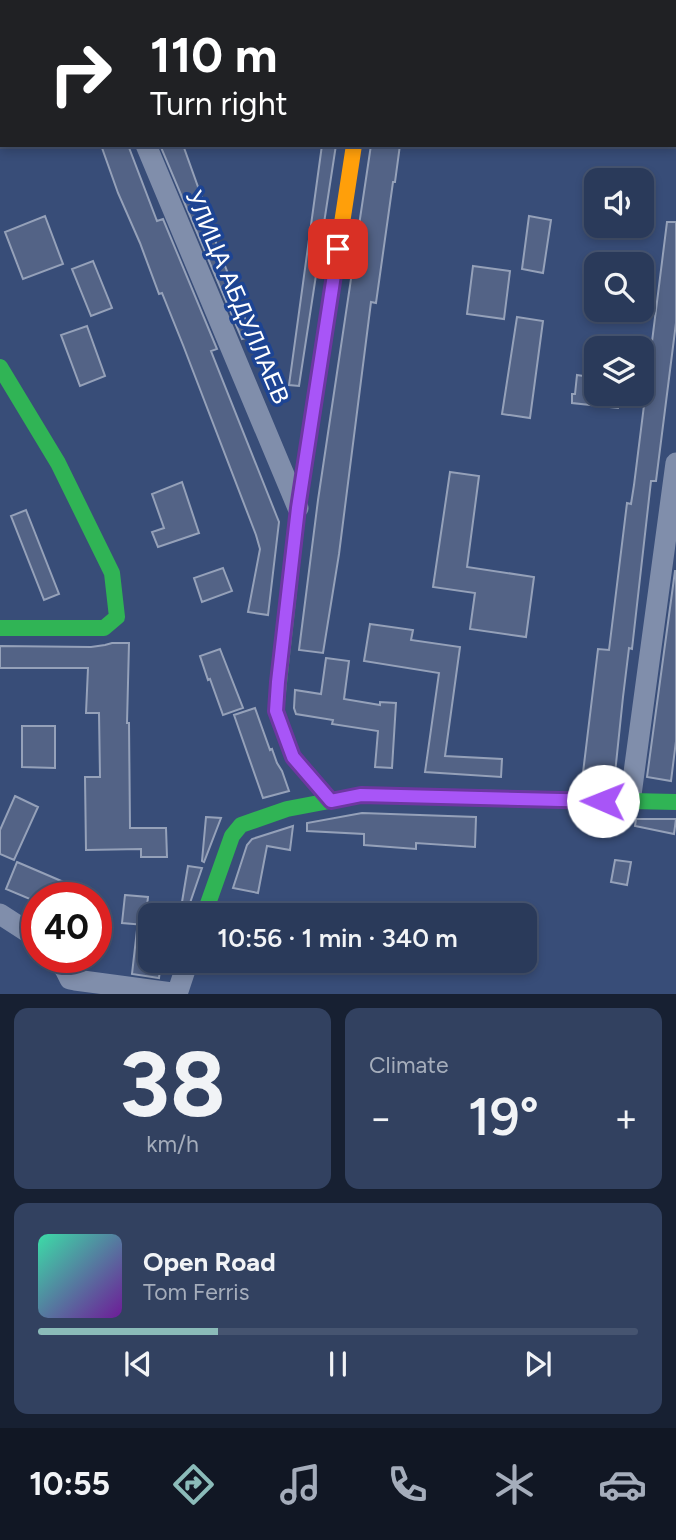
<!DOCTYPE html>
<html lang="en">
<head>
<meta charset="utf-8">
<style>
  body { margin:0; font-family:Figtree,sans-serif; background:#324160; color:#f1f3f6; height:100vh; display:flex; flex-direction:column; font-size:26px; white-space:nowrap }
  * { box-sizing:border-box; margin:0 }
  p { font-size:23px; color:#a5adbb }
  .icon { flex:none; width:38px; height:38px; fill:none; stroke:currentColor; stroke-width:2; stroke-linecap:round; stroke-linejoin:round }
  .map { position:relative; height:994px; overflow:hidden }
  .sheet { display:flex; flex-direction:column; gap:14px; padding:14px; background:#172032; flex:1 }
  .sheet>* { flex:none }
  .top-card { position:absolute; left:0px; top:0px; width:677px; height:147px; box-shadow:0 4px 10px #0003,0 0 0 2px #465470; background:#202124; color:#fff; overflow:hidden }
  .controls { position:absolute; left:584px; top:168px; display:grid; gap:14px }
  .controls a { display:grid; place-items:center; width:70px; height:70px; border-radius:14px; background:#2a3a5a; box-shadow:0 4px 10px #0003,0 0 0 2px #465470; font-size:35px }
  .speed { position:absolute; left:21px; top:882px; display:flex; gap:14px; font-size:35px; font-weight:700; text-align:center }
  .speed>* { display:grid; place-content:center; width:91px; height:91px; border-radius:50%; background:#2a3a5a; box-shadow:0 4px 10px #0003,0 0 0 2px #465470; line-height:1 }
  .speed .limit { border:10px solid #d22; background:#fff; color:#111 }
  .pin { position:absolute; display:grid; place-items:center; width:60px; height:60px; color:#fff; margin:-30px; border-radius:14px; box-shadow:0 4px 10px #0006 }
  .me { position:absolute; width:77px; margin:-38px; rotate:271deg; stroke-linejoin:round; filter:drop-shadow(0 0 5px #0008) }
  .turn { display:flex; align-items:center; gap:24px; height:147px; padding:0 35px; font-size:32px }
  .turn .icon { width:91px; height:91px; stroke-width:2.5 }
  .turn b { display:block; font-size:49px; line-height:60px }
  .big { font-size:52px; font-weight:600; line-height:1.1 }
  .sheet .widget { flex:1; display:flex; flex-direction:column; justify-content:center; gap:10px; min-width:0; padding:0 24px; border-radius:14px; background:#324160 }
  .sheet .dial { align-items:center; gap:0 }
  .dial b { font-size:91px; line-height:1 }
  .song { display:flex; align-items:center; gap:21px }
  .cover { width:84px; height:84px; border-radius:10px; background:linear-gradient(135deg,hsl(160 70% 55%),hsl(280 70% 35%)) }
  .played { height:7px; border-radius:4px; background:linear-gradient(90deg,#8bbbb9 30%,#465470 30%) }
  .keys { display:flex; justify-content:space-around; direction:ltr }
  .heat { display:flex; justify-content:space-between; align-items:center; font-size:38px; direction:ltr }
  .sheet .tiles { flex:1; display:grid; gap:14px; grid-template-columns:1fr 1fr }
  .widget:last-child { grid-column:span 2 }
  .trip { position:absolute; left:138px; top:903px; width:399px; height:70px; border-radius:14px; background:#2a3a5a; box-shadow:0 4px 10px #0003,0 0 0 2px #465470; font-weight:600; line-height:70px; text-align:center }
  .tab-bar { display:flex; height:112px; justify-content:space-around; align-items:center; background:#111724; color:#a5adbb }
  .tab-bar .icon { width:49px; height:49px }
  .tab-bar .selected { color:#8bbbb9 }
  .tab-bar b { font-size:32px; color:#f1f3f6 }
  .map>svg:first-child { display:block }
</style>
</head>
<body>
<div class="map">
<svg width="676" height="994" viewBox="0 0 676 994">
  <rect width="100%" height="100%" fill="#384d78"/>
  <path fill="#536386" stroke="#95a1b9" stroke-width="2" d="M101 145H128L157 221 163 219 217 349 211 351 277 517 279 522 268 615 248 612 260 549 256 535 183 345 162 293 159 294 140 243 118 193Z
    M160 145H183L212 226 210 227 252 336 242 339Z
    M322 145H336L299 386 289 385Z
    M371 145H400L395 182H393L376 303 371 302 339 554 323 653 299 650 318 500Z
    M45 216 63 264 23 279 5 232Z
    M529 216 551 220 543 273 522 269Z
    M667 222H676V323L656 481H651L632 649 629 648 623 697 614 783 582 781 598 649 609 650 627 503 631 504 634 485Z
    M93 261 112 308 91 316 72 269Z
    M473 266 510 271 504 319 467 314Z
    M517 317 543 321 530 418 502 414Z
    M87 326 105 376 80 386 61 335Z
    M577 375 597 378V394H620L618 408 572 403V394H575Z
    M450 472 479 476 467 567 534 577 526 637 470 629 475 593 433 587Z
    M182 482 199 533 158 547 152 532 164 528 152 494Z
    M26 510 59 594 44 600 11 516Z
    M223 568 232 591 202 602 194 578Z
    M675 571H676V741L671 781 647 777Z
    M370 624 413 630 411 640 460 647 445 756 502 759 501 777 425 772 439 673 364 661Z
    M112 643H129L127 723H129L130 828H166L167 857H141V849L86 850 85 777H100L99 713H86L88 668H0V646L91 647 105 645Z
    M220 649 243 708 223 715 210 679 208 680 200 656Z
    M326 658 349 661 344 699 380 705V702L396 703 392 768 375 767 378 731 332 724 333 720 296 714 294 708 295 690 321 694Z
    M255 708 270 750 272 749 277 763 282 771 289 791 263 798 234 715Z
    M22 726H55V768L22 767Z
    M15 796 38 807 14 860 0 854V830Z
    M362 813 476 817 475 847 416 843V849L364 845V834L307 831V823Z
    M206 817 221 818 204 862 202 861Z
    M636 819H676L674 834 635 826Z
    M293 826 290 850 267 846 258 893 233 888 247 845 252 839Z
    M615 860 631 862 627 885 611 882Z
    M17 862 101 898H37V902L6 889Z
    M188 866 202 868 190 903 182 902Z
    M125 895 148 897 145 925 122 923Z
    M137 930 150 932V961H161L159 978 132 974Z"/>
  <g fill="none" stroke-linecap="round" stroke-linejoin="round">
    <path stroke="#808eab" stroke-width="21" d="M86 0V2
      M376 2 377 0
      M146 145 298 508
      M630 802 676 463
      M0 914 37 938
      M55 957 65 969 70 979 75 980 172 993 178 991 188 961"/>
    <path stroke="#30b455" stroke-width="16" d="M0 367 58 463 112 573 117 617 104 628H0
      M319 373 298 508 276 711 293 757 331 801
      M204 915 232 836 241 825 287 809 361 795 676 802"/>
    <path stroke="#ff9f0a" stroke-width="16" d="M319 373 354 145"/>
  </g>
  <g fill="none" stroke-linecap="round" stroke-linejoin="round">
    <defs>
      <path id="route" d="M338 249 298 508 278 682 276 711 293 757 331 801 361 795 603 801"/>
    </defs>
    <use href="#route" stroke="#6d37a1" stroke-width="18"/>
    <use href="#route" stroke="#a855f7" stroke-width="12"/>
  </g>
  <g text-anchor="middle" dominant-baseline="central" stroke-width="7" stroke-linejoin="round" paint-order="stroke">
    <g font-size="24" fill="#fff" stroke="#1d4493">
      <text transform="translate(238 297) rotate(67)">УЛИЦА АБДУЛЛАЕВ</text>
    </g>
  </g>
</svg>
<div class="controls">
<a><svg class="icon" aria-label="sound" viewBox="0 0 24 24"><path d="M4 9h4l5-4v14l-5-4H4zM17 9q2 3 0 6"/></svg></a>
<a><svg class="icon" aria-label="search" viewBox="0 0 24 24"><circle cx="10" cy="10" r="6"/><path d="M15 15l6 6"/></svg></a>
<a><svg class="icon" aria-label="layers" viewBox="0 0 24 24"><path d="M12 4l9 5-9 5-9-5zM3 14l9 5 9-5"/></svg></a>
</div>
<div class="speed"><div class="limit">40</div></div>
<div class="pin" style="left:338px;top:249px;background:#d93025"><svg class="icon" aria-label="arrive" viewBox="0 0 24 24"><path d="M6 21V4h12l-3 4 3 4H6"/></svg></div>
<svg class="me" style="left:603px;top:801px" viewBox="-20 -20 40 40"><circle r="19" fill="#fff"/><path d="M0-13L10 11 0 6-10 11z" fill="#a855f7"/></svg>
<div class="trip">10:56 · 1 min · 340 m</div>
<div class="top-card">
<div class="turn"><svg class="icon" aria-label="right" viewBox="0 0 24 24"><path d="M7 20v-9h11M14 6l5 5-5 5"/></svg><div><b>110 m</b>Turn right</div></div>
</div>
</div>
<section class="sheet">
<div class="tiles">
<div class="widget dial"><b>38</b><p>km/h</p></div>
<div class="widget"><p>Climate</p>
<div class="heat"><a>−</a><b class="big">19°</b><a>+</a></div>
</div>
<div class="widget">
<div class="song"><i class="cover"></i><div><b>Open Road</b><p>Tom Ferris</p></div></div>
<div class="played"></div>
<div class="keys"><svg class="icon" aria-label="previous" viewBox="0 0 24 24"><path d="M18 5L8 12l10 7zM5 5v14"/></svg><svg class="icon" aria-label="pause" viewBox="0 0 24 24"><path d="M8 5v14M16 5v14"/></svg><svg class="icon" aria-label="next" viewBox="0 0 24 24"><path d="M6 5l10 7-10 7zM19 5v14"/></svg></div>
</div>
</div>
</section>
<nav class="tab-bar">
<b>10:55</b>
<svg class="icon selected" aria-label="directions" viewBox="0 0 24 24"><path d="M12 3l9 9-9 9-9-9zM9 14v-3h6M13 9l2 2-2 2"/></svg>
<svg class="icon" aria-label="music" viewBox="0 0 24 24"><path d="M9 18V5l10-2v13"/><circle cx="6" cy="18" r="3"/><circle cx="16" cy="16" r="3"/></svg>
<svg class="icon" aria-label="phone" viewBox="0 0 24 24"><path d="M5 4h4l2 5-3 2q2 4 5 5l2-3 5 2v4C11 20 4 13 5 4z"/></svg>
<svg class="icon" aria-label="climate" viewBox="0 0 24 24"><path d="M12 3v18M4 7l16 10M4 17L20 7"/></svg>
<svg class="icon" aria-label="car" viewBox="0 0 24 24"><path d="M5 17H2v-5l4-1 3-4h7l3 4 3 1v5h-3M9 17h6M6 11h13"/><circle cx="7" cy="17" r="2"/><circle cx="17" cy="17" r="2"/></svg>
</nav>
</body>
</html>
